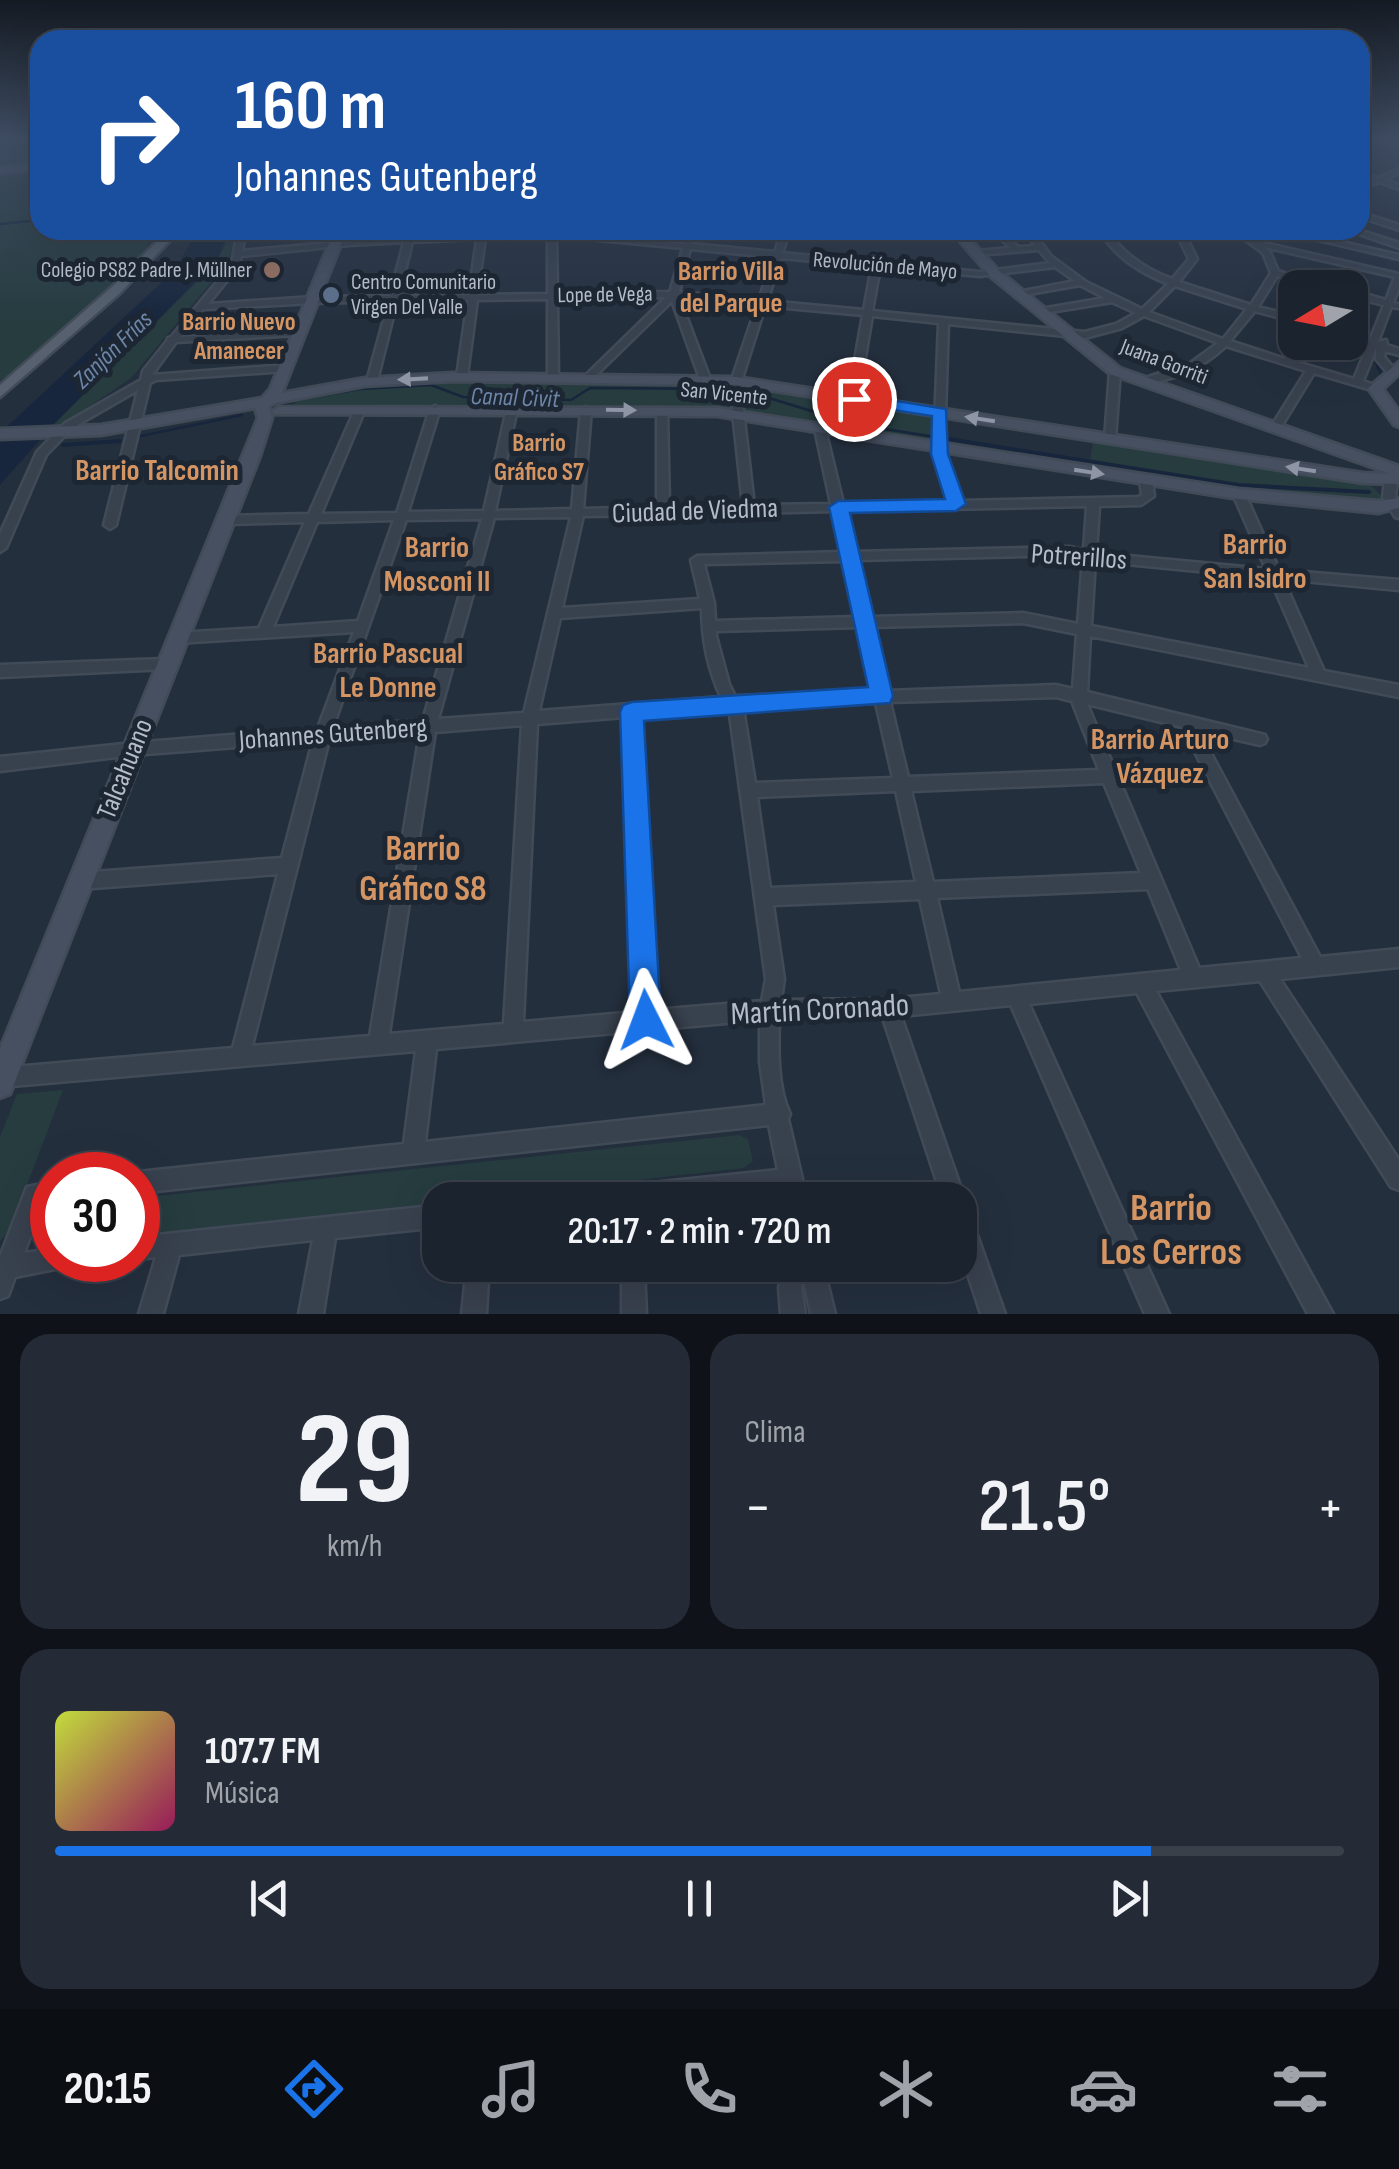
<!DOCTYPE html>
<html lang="es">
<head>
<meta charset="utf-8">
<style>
  body { margin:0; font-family:"Sofia Sans Condensed",sans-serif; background:#242b36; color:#f1f3f6; height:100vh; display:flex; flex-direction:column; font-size:38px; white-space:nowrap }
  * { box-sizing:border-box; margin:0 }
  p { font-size:32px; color:#a0a4aa }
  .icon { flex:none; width:55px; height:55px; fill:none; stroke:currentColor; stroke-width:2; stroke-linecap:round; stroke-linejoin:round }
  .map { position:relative; height:1314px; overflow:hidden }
  .drawer { display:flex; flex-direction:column; gap:20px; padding:20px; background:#0f1319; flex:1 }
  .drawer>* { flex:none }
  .hud { position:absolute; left:30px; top:30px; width:1340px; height:210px; border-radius:30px; box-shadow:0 10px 40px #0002,0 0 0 2px #39404a; background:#1a4fa0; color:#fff; overflow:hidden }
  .needle { width:65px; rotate:260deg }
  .controls { position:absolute; left:1278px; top:270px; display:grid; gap:20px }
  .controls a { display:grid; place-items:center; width:90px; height:90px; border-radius:20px; background:#1b232e; box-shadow:0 10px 40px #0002,0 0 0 2px #39404a; font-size:50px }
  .speed { position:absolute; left:30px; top:1152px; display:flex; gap:20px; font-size:50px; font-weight:700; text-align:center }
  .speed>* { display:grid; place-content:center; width:130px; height:130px; border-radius:50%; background:#1b232e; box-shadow:0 10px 40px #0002,0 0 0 2px #39404a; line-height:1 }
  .speed .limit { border:15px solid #d22; background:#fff; color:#111 }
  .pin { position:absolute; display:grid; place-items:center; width:85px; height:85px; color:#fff; margin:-42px; border:5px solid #fff; border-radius:50%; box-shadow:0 2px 10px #0007 }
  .me { position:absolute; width:110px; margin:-55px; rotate:357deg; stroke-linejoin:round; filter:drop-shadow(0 0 8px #0008) }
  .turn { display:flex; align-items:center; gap:35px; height:210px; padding:0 40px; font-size:45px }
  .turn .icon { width:130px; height:130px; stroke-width:2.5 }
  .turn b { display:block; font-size:70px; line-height:85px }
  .big { font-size:75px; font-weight:600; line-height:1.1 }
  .drawer .tile { flex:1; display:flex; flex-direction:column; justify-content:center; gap:15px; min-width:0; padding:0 35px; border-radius:30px; background:#242b36 }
  .drawer .dial { align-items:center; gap:0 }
  .dial b { font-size:130px; line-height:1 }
  .song { display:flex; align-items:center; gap:30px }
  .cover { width:120px; height:120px; border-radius:15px; background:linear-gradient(135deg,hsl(70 70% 55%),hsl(330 70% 35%)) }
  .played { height:10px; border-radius:5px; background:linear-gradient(90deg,#1a73e8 85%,#39404a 85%) }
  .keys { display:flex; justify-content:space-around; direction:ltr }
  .heat { display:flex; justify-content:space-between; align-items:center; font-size:55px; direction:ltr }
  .drawer .tiles { flex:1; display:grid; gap:20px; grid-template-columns:1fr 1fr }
  .tile:last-child { grid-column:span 2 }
  .trip { position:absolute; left:422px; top:1182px; width:555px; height:100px; border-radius:30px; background:#1b232e; box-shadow:0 10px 40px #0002,0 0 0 2px #39404a; font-weight:600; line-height:100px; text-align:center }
  .tab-bar { display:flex; height:160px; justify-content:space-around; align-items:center; background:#0b0e12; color:#a0a4aa }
  .tab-bar .icon { width:70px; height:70px }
  .tab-bar .current { color:#1a73e8 }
  .tab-bar b { font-size:45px; color:#f1f3f6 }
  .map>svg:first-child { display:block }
</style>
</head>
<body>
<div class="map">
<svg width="1399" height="1314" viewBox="0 0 1399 1314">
  <rect width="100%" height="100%" fill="#242f3e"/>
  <path fill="#263c3f" d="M0 139H40V230H151L146 254 35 359 0 381Z
    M229 230H239L227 263 131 378 64 424H54L212 267 224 248Z
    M467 380 729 385 732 408 451 405 364 410 293 405 299 399 366 385Z
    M747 386 931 417 933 441 749 413 743 408 741 388Z
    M1093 441 1369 483 1385 500 1249 491 1089 467Z
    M63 1090 10 1230 0 1241V1137L17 1094Z
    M739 1135 748 1139 753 1161 744 1168 138 1236V1198Z"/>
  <path fill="#17263c" d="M197 230H229L218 259 54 424 0 485V433L176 269Z"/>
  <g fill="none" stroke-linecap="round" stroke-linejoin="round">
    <path stroke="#17263c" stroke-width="2.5" d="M0 224 40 220
      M1373 356 1380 372
      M743 390 854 424 935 437
      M296 400 360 389 431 385 463 397 571 400 590 388 732 389
      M141 436 242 415
      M949 439 955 440"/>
    <path stroke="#17263c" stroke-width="4" d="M949 439 1238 485 1369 492
      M63 445 120 441"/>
    <defs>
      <path id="street" d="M1370 139 1369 140 1360 144V140Z
        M1399 169V173L1384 180 1399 185V189L1379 182 1360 190V185L1372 180 1360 176V172L1378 178Z
        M1360 212 1399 225V230L1360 217Z
        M238 230H246L242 251 349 241 548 230 684 244 680 230H688L692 244 775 252 782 230H790L782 253 980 272 1050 263 1039 250 976 255 972 253 976 251 1010 248 993 230H1001L1018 247 1035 246 1024 230H1032L1051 256 1086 282 1142 309 1168 284C1142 273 1119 260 1103 236L1055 232 1051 230H1107C1123 254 1145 269 1172 279L1189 259 1175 230H1183L1197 259 1179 282 1251 305 1271 273 1263 253 1232 230H1241L1256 241 1399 274V288L1393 303 1399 304V308L1391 307 1378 342 1386 340 1387 345 1399 349V355L1385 351 1384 357 1396 371 1394 373H1388L1376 359V348L1363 381 1378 386V390H1372L1314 373 1281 427 1276 430 1271 427 1306 371 1226 346C1204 367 1172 382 1142 383V379L1189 364 1218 343 1144 316 1122 328 1085 338 948 324 944 447 961 501 1138 497 1142 495 1140 481 1146 477 1152 481 1154 496 1141 505 1099 506 1096 553 1266 569 1233 494 1239 490 1245 494 1279 570 1399 580V590L1283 579 1324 671 1399 685V697L1090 636 1087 692 1265 735 1267 739 1265 743 1260 745 1199 731 1320 957 1399 949V967L1280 979 1399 1160V1190L1391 1187 1260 981 1156 991 1333 1314H1308L1137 993 1029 1004 1169 1314H1145L1011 1005 901 1016 965 1200 961 1208 968 1210 971 1218 1005 1314H981L960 1250V1200H943L883 1018 779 1019C778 1048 777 1088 790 1114L788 1119 807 1200H785L783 1190 694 1200H583L586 1192 594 1189 778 1170 769 1125 138 1193V1175H132L138 1172 404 1144 416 1051 0 1087V1069L2 1068 233 1048 278 874 80 889 74 887 72 881 74 875 80 873 282 858 313 741 133 755 0 771V757L133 743 318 728 354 632 177 643 170 638 177 633 259 628 305 522 225 524 219 520 225 516 309 514 354 412 358 411 363 414 321 514 397 513 430 409 435 406 440 409 408 512 484 511 507 409 512 406 517 409 495 511 572 509 581 410 586 407 591 410 583 509 657 507V411L662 408 667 411 669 507 743 505 730 385 757 305 679 297 710 379 705 382 700 379 672 301 591 380 583 378 666 297 557 299 558 377 553 380 548 377V299L477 300 467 376 462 379 457 376 468 300 397 301 377 381 372 384 367 381 389 301 313 303 203 309 181 337 300 329 305 332 300 335 176 342 152 375 286 365 291 368 286 371 156 380 150 383 116 525 110 529 104 525 138 390 72 428 46 455 6 548 0 552V534L37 452 64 424 141 380 143 371 167 341 168 338 171 337 232 264ZM548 236V294L477 295 485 238ZM556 236 683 248 670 292 557 293ZM477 239 469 295 399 296 412 242ZM404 242 390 296 313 297 208 304 239 266 241 256 349 245ZM1264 247 1395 277 1386 300 1350 290V296L1384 305 1370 340 1350 333V339L1368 345 1354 379 1293 361 1304 342H1295L1285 359 1230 341 1255 311 1295 322V316L1258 307 1277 276 1318 288H1333L1278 271 1270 252ZM690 249 773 257 759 300 679 292ZM781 258 872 266 864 310 767 301ZM880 267 980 276 1055 267 1075 281 1014 293 1018 296 1080 285 1105 298 1041 309 1038 310V314L1112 302 1136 313 1116 324 1085 332 872 311ZM1175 286 1247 309 1223 339 1149 312ZM765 306 863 315 848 399 853 402 858 399 872 316 939 323 934 447 950 501 843 503 825 429 820 426 815 429 831 504 754 505 740 385ZM1087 506 1084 550 1069 547 854 552 845 511ZM833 511 842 552 697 556 691 560 700 599 562 608 583 516 658 515 663 517 668 515ZM571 517 524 713 438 719 494 518ZM482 519 423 720 333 727 406 520ZM394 520 358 621 273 627 317 522ZM1069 555 1083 558 1078 624 1023 613 870 617 856 560ZM844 561 857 617 715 621 714 603 704 564ZM1095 561 1270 578 1309 668 1091 626ZM702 608C702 639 708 669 721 697L539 711 560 618ZM1023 623 1077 634 1073 689 1056 685 887 691 872 627ZM859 627 873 691 735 696 729 684 716 636V631ZM1056 697 1072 701 1099 770 908 777 890 702ZM876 703 893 778 755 783 744 715 741 708ZM1087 704 1182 727 1302 958 1199 968ZM727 709 730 715 766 979 762 1001 655 1010 639 716ZM625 717 636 1012 523 1022 537 724ZM522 725 504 1024 389 1034 435 732ZM420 733 370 1036 252 1046 329 740ZM1104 783 1141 873 933 882 911 791ZM896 791 916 882 770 888 757 797ZM1148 889 1181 970 959 992 937 898ZM920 899 941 994 889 999 781 1000 784 979 773 905ZM760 1020V1062L766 1105 425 1142 436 1049Z
        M1276 230H1290L1399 255V259Z
        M1347 230H1359L1399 243V248Z
        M1115 368 1120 371 1115 439 1110 442 1105 439 1110 371Z
        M1391 476 1397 480 1395 497 1399 504V518L1395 517 1383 497 1385 480Z
        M166 659 171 660 173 664 171 668 166 669 0 677V665Z
        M52 1182V1204L42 1205 24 1253 52 1249V1260H63L60 1268 15 1277 8 1296 0 1299V1257L27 1187Z
        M440 1205V1227L335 1238 323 1314H299L313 1240 179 1255 163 1314H139L156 1257 138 1259V1237Z
        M467 1265H489L486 1314H462Z
        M622 1265H644L646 1314H622Z
        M783 1265H823L835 1314H811L803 1277 801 1288 805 1314H781L779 1288Z"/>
      <path id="secondary" d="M40 163V169L0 173V167Z
        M339 230H351L341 244 282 393 365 378 452 373 736 377 1363 473 1391 474 1110 374 991 277 950 230H962L999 271 1120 368 1399 466V484L1363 483 736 385 452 381 365 386 275 403 269 406 272 418 260 456 14 1084 10 1094 0 1098V1049L258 418 255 408 101 435 0 439V429L101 425 262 398 270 389 329 244Z
        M1399 362V374L1383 389 1399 411V427L1394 425 1368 388Z
        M279 407 717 408 1239 489 1378 501 1399 498V508L1378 513 1239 499 717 416 274 414 272 411Z"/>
      <path id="primary" d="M168 230H180L120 293 0 397V385L112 287Z"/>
    </defs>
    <use href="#street" stroke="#414a57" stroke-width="5"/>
    <use href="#secondary" stroke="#414a57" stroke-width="5"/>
    <use href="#primary" stroke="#414a57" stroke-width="5"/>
    <use href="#street" fill="#38414e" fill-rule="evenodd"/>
    <use href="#secondary" fill="#465061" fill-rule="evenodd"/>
    <use href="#primary" fill="#56606e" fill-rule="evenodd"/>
  </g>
  <defs><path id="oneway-solid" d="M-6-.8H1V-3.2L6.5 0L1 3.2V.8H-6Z" transform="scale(2.5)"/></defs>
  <g fill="#8e96a5">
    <use href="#oneway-solid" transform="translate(413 379) rotate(177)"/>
    <use href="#oneway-solid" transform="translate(621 410) rotate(1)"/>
    <use href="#oneway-solid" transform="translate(980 419) rotate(-171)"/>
    <use href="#oneway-solid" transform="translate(1301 469) rotate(-171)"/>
    <use href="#oneway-solid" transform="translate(1089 472) rotate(9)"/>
  </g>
  <linearGradient id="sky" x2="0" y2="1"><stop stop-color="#141a22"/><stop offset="0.43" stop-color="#3f4d63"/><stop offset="1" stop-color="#3f4d63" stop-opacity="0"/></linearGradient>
  <rect width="1399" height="323" fill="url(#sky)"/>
  <path fill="#1a73e8" stroke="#114b97" stroke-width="2.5" d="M854 394 946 409 948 454 966 504 956 511 850 513 893 696 890 703 644 721 661 1020 657 1032 646 1036 634 1032 630 1020 620 712 623 705 632 702 868 687 829 507 838 501 945 499 931 454 932 416 848 403V396Z"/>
  <circle fill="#8d6e63" stroke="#1d2633" stroke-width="4" cx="272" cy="270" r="10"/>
  <circle fill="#5c6f8a" stroke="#1d2633" stroke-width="4" cx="331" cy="295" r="10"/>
  <g text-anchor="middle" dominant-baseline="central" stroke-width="10" stroke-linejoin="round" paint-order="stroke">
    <g font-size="22" fill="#b4bcc9" stroke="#1d2633">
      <text transform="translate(885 266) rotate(5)">Revolución de Mayo</text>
      <text transform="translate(605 295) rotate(-1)">Lope de Vega</text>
      <text transform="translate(1164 362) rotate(21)">Juana Gorriti</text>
      <text transform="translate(724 394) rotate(6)">San Vicente</text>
    </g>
    <g font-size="22" fill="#b4bcc9" stroke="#1d2633" text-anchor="end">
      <text x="252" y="270">Colegio PS82 Padre J. Müllner</text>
      <text x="351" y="282" text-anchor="start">Centro Comunitario<tspan x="351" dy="25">Virgen Del Valle</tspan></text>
    </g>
    <g font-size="25" font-weight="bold" fill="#d59563" stroke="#1d2633">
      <text x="239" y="322">Barrio Nuevo<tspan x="239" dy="29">Amanecer</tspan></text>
      <text x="539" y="443">Barrio<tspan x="539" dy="29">Gráfico S7</tspan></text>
    </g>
    <g font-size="25" font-style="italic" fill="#6d86a8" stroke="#1d2633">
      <text transform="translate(113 350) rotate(-44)">Zanjón Frías</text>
      <text transform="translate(515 398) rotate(2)">Canal Civit</text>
    </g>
    <g font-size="28" font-weight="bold" fill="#d59563" stroke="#1d2633">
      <text x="731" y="271">Barrio Villa<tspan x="731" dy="32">del Parque</tspan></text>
    </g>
    <g font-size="28" fill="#b4bcc9" stroke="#1d2633">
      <text transform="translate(695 511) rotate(-2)">Ciudad de Viedma</text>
      <text transform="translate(1079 557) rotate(4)">Potrerillos</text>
      <text transform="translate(333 734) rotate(-4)">Johannes Gutenberg</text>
      <text transform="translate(125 769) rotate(-68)">Talcahuano</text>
    </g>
    <g font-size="30" font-weight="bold" fill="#d59563" stroke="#1d2633">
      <text x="157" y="471">Barrio Talcomin</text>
      <text x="1255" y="545">Barrio<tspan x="1255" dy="34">San Isidro</tspan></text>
      <text x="437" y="548">Barrio<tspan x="437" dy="34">Mosconi II</tspan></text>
      <text x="388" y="654">Barrio Pascual<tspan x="388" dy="34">Le Donne</tspan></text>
      <text x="1160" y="740">Barrio Arturo<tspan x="1160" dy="34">Vázquez</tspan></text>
    </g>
    <g font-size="32" fill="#b4bcc9" stroke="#1d2633">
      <text transform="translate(820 1010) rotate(-3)">Martín Coronado</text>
    </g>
    <g font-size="35" font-weight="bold" fill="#d59563" stroke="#1d2633">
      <text x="423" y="849">Barrio<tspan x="423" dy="40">Gráfico S8</tspan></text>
    </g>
    <g font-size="38" font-weight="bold" fill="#d59563" stroke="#1d2633">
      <text x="1171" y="1208">Barrio<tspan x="1171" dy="44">Los Cerros</tspan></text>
    </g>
  </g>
</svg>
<div class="controls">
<a><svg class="needle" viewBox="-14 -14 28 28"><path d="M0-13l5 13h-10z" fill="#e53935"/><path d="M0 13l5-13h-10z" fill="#a0a4aa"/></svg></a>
</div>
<div class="speed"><div class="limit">30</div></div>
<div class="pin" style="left:854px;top:399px;background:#d93025"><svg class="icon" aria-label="arrive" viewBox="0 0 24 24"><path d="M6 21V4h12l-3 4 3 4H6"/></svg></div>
<svg class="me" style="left:646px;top:1020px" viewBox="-20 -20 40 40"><path d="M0-17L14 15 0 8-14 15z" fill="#1a73e8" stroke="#fff" stroke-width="4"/></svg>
<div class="trip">20:17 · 2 min · 720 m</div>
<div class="hud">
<div class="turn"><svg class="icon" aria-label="right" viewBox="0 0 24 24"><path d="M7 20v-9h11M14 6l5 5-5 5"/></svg><div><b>160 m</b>Johannes Gutenberg</div></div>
</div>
</div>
<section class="drawer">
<div class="tiles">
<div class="tile dial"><b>29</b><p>km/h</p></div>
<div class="tile"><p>Clima</p>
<div class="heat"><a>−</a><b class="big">21.5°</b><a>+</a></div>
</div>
<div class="tile">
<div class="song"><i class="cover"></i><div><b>107.7 FM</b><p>Música</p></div></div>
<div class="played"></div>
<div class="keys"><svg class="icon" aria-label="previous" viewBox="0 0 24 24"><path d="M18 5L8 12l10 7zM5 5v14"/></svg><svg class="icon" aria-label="pause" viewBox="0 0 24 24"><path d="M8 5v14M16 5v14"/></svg><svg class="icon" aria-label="next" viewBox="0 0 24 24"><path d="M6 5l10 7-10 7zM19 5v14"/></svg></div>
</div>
</div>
</section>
<nav class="tab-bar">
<b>20:15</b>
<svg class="icon current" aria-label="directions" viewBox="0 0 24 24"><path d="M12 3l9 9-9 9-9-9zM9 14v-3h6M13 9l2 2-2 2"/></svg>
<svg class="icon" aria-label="music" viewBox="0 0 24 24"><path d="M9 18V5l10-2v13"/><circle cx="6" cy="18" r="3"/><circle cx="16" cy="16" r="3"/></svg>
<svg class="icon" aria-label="phone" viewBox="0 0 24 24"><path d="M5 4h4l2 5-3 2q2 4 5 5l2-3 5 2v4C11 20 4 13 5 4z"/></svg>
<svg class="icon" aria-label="climate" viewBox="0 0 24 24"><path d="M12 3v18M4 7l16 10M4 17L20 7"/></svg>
<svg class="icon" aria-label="car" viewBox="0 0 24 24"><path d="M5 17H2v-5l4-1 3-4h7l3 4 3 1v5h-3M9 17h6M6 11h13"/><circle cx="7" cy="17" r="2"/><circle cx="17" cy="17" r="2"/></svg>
<svg class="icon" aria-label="filters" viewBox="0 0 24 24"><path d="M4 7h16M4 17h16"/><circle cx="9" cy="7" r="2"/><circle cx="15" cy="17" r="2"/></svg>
</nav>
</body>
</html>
